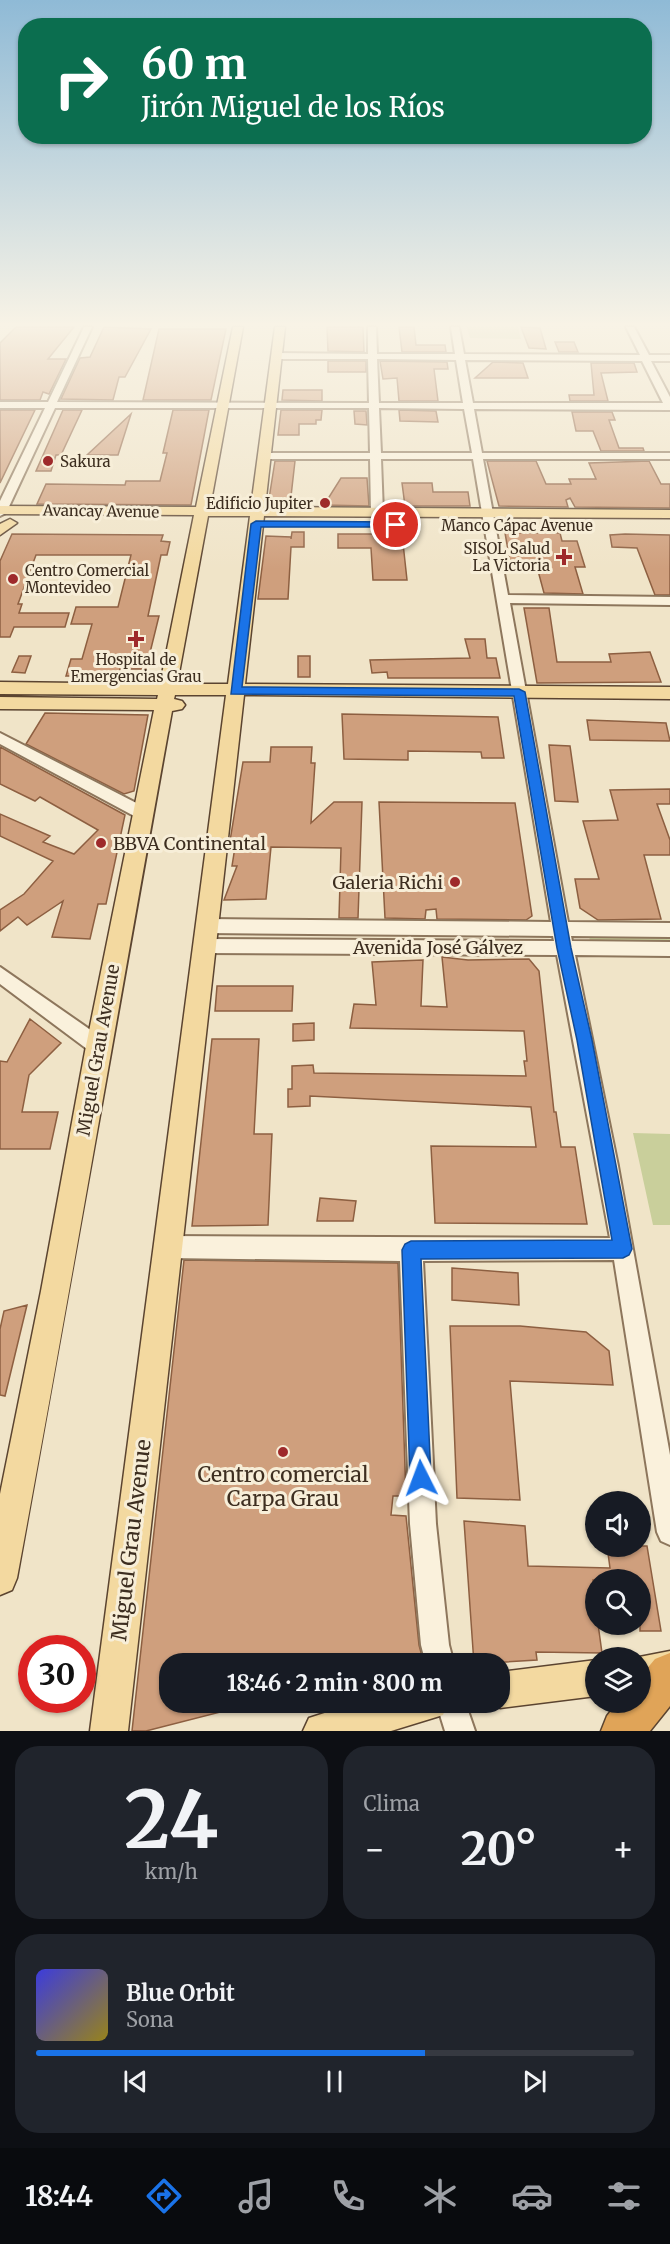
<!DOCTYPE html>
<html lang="es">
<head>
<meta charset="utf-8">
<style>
  body { margin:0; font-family:Merriweather,serif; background:#20242c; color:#f1f3f6; height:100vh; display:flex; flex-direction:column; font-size:22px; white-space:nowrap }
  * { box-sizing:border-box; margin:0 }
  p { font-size:20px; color:#9ea1a6 }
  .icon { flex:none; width:33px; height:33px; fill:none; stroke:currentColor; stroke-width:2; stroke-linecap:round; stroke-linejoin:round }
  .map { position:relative; height:1731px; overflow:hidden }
  .details { display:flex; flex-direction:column; gap:15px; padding:15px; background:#0d0f14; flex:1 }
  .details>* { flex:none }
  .banner { position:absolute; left:18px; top:18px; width:634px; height:126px; border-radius:24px; box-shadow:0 2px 4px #0004; background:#0b6e4f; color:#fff; overflow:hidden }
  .fabs { position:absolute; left:585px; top:1491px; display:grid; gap:12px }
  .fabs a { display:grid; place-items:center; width:66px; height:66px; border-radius:50%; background:#171b24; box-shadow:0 2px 4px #0004; font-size:30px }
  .speed { position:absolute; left:18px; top:1635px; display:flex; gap:12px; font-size:30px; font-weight:700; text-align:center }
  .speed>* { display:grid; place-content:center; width:78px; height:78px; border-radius:50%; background:#171b24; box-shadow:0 2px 4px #0004; line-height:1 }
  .speed .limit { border:9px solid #d22; background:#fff; color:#111 }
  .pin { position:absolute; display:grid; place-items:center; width:51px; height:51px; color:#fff; margin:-26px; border:3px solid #fff; border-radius:50%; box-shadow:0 2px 6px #0007 }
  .me { position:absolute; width:66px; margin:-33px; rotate:357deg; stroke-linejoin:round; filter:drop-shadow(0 0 4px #0008) }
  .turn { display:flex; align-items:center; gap:21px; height:126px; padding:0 24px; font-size:27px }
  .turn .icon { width:78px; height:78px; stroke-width:2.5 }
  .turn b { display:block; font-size:42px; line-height:51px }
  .big { font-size:45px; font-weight:700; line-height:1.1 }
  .details .card { flex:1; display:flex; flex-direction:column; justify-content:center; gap:9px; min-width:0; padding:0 21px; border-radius:24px; background:#20242c }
  .details .dial { align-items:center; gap:0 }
  .dial b { font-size:78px; line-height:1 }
  .song { display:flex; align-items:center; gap:18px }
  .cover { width:72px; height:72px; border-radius:9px; background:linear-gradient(135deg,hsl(240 70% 55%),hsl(50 70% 35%)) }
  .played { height:6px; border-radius:3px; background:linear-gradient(90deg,#1a73e8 65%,#363941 65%) }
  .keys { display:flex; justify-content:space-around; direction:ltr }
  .heat { display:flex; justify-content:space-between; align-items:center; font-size:33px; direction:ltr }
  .details .tiles { flex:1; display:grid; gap:15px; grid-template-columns:1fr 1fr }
  .card:last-child { grid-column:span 2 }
  .trip { position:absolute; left:159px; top:1653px; width:351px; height:60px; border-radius:24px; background:#171b24; box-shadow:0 2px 4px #0004; font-weight:700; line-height:60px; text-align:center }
  .dock { display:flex; height:96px; justify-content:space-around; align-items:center; background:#090b0e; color:#9ea1a6 }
  .dock .icon { width:42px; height:42px }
  .dock .active { color:#1a73e8 }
  .dock b { font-size:27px; color:#f1f3f6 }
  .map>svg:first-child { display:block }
</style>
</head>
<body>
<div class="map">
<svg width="670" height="1731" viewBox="0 0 670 1731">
  <rect width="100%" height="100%" fill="#f0e4c8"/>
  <path fill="#c9cf9b" d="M467 327H518L521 339 470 338Z
    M589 935H670V942H590Z
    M633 1133 670 1134V1225H653Z"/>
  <path fill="#cf9f7d" stroke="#8d5f41" stroke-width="1.5" d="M16 327H74L48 359H66L49 394 43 392 40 400H0V343Z
    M104 327 151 329 125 377H119L113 400 61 399 80 358 90 357Z
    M327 327H363L364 352 328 351Z
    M399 327H414L416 345H445L446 352H402Z
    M521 327 540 328 546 349 529 348Z
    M159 329H226L211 400H143Z
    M555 342H574L578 352H559Z
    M328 361H366V372H328Z
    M380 361 447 362 448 369H434L438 401H399L397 378 383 379Z
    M493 362 523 363 528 378H475Z
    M591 363H634L637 372 601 373 608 401H570L569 395H594Z
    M283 390H322V401L282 400Z
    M0 410H35L0 483Z
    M63 410H82L61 455H56L51 471H36Z
    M173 410H209L191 505 37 504 46 484 125 485 126 481H160L167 453H163Z
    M281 410H322L321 420H316V424H299V435H278Z
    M399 410 436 411 438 422 400 421Z
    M354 411H366L367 425 355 424Z
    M572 412H612L615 420H609L619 448H643L644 451H601L593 431H576Z
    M131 414 118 455H87Z
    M275 461H295L290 505H268Z
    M487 461H536L546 484H571L569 479H596L589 463 649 461 661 484H670V508L575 507 570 498 566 500 568 507 499 506Z
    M341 478H367L369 506 324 505Z
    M402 483H432L433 492H468L470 506H405Z
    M292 532H304V547H291L288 599H258L266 536 291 537V539Z
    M505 533H560L562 541H577L585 567H575L583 594 544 593 537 567H511Z
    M12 534 163 535 161 541 170 542 167 555H161L148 616H159L146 669H120L118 676H66L71 659H82L92 624H71L76 607H118L131 555H36L18 604H22L19 613H69L65 627H14L10 637H0V561Z
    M338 534H402L407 580H373L371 548H338Z
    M625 534 670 535V595H655L637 548 612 547 610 535Z
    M524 608H549L557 662H611L609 654 650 652 661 682 537 683Z
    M465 639H485L487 658H496L500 678H388L387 672 372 673 370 660 470 658Z
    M19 656H31L25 673 12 672Z
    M298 656H310V677H298Z
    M45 713 148 715 134 791 124 794 26 744Z
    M342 714 498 717 504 758H482L481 752 408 751V760L344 759Z
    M587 720 666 723 670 741 590 740Z
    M549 745 570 746 578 802 555 801Z
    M0 747 125 815 106 904H98L90 939 52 937 63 901 27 925 18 917 0 931V910L24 894 53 861 0 836V814L50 836 43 842 74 854 98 830 40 797 35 801 0 784Z
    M271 747H312L311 763H315L311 823 334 802H362L358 918H339L341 848 271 847 266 899 224 900 237 866H232L235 847H229L243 762H270Z
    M670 789V804H657L670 840V855H644L661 919 598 920 580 908 575 879H599L583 821 618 820 610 790Z
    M379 802 515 803 532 916 526 920 437 919 436 909 426 910 425 919 385 918Z
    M442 957 468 960 529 959 539 971 554 1112H556L561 1147H575L587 1224 435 1223 431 1146 536 1147 531 1107 310 1096V1106L288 1107V1089H292V1066L313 1065 314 1073 526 1076 524 1061H527L524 1031 350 1028 354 1004 376 1005 372 962 423 960 421 1006 447 1007Z
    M217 986H293L292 1011H215Z
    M30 1019 61 1043 29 1075 22 1112H58L50 1149H0V1061L7 1062Z
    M314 1023V1040L293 1041V1024Z
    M212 1039H259L254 1134H272L268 1225 192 1226Z
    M320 1198 356 1201 353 1221H317Z
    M184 1260 398 1263 406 1496H393L391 1515 406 1516 419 1645 423 1660 409 1664H170V1702H240V1707L146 1731H132Z
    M452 1268 518 1273 519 1305 452 1300Z
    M27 1305 5 1396 0 1395V1329L4 1311Z
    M450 1326H520L586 1332 609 1351 613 1385 510 1381 520 1500 457 1498Z
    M464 1521 525 1526 528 1566 610 1568 607 1546H647L661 1631H640V1580H593L596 1624H598L602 1653 536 1652 537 1660 474 1664Z"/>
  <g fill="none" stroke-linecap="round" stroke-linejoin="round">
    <defs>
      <path id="minor" d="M84 327H92L57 402 369 403 368 359H277L273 356 277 353 368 354V327H376L377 354H455L451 327H459L464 354 640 355 626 327H634L649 355H670V361H651L670 397V410L474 409 482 453H670V459H483L508 595 670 597V605L510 603 568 922 670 923V937L571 936 572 941 670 942V956L575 955 618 1166 670 1455V1545L661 1541 657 1532 614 1260 423 1261 436 1524 449 1645 454 1664H426L421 1645 410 1524 400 1261 167 1258 159 1255 156 1247 159 1239 167 1236 610 1238 557 955 206 953 200 951 197 946 200 941 206 939 554 941 553 936 208 933 202 931 199 926 202 921 208 919 551 922 473 459H381L383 513 377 516 371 513 370 459H265L260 456 265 453H370L369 408H55L6 513 0 516V501L45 408H0V402H48ZM377 359 456 360 463 403H379ZM465 360 642 361 663 403H473ZM379 408 464 409 472 453H381Z
        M0 733 148 809 150 813 148 817H136L0 744Z
        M0 967 105 1040 108 1046 105 1052 98 1054 91 1052 0 984Z
        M436 1702H465L475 1731H445Z"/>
      <path id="major" d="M233 327H243L210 507H251L275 327H285L265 507 670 510V518L264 516 245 684 670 687V699L244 695 128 1731H90L226 695H175L174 699 182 701 185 705 182 709 172 711C119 1000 71 1289 17 1578L12 1590 0 1595V1494L41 1291 86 1046 154 710 0 709V697L157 699 158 695 0 694V682L160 684 194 515 0 514V506L196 507ZM208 516H250L228 684H177Z
        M10 519 17 523 0 535V524Z
        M670 1651V1687L640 1691V1658H634Z
        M596 1660V1696L500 1708 487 1702H500V1672Z
        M359 1702H448L443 1715 391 1731H303L309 1718Z"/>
      <path id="highway" d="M670 1653V1706L650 1731H601L607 1716 618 1702H640V1677L655 1659Z"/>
    </defs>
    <use href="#minor" stroke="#8d765c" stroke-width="4"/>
    <use href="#major" stroke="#5b4430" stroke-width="3"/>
    <use href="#highway" stroke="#5b4430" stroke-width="3"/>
    <use href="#minor" fill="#faf1dc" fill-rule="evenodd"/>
    <use href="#major" fill="#f3d9a0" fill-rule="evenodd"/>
    <use href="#highway" fill="#e0a458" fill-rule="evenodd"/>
  </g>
  <linearGradient id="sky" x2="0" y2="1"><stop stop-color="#8fbad6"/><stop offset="0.57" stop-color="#f8f3e6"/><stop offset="1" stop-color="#f8f3e6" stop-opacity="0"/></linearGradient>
  <rect width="670" height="569" fill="url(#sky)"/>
  <path fill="#1a73e8" stroke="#114b97" stroke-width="1.5" d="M256 521 396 522 401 525 396 527H261L242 687 519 689 525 692 571 948 592 1040 632 1249 629 1255 623 1258 421 1259 431 1478 428 1485 421 1489 413 1485 410 1478 402 1250 405 1244 411 1241 612 1240 577 1040 557 948 514 696 231 694 251 524Z"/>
  <g fill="#9e2a2b" stroke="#f7eed8" stroke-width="2">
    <circle cx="48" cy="461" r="6"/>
    <circle cx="325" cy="503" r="6"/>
    <path d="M561 548h6v6h6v6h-6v6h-6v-6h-6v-6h6z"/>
    <circle cx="13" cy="579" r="6"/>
    <path d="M133 630h6v6h6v6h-6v6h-6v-6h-6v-6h6z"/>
    <circle cx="101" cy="843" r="6"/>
    <circle cx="455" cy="882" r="6"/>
    <circle cx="283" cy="1452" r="6"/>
  </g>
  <g text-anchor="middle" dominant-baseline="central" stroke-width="6" stroke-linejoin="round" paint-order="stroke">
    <g font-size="15" fill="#3d2e20" stroke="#f7eed8" text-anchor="start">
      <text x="60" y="461">Sakura</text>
      <text x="313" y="503" text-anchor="end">Edificio Jupiter</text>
      <text x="550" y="548" text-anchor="end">SISOL Salud<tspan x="550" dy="17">La Victoria</tspan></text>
      <text x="25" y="570">Centro Comercial<tspan x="25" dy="17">Montevideo</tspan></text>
      <text x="136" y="659" text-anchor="middle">Hospital de<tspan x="136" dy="17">Emergencias Grau</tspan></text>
    </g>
    <g font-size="15" fill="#3d2e20" stroke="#f7eed8">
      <text transform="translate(101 511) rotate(1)">Avancay Avenue</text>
      <text x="517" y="525">Manco Cápac Avenue</text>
    </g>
    <g font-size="18" fill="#3d2e20" stroke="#f7eed8" text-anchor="start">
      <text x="113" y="843">BBVA Continental</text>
      <text x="443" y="882" text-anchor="end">Galeria Richi</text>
    </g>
    <g font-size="18" fill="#3d2e20" stroke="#f7eed8">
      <text x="438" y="947">Avenida José Gálvez</text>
      <text transform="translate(98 1050) rotate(-80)">Miguel Grau Avenue</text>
    </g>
    <g font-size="21" fill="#3d2e20" stroke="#f7eed8">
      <text x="283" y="1474">Centro comercial<tspan x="283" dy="24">Carpa Grau</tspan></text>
    </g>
    <g font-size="21" fill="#3d2e20" stroke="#f7eed8">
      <text transform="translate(131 1540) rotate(-83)">Miguel Grau Avenue</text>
    </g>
  </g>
</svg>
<div class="fabs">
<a><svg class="icon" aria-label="sound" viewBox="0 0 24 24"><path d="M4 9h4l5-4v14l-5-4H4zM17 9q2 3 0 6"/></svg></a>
<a><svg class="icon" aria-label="search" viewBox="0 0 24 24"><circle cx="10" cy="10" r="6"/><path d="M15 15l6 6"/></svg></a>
<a><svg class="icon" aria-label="layers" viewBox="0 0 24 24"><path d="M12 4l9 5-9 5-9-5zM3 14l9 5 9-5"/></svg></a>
</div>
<div class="speed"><div class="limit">30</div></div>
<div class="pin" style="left:396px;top:525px;background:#d93025"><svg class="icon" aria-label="arrive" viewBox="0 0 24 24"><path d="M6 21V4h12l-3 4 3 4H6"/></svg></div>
<svg class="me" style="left:421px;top:1478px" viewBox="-20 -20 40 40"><path d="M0-17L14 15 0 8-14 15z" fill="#1a73e8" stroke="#fff" stroke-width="4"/></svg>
<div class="trip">18:46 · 2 min · 800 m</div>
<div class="banner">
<div class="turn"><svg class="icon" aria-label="right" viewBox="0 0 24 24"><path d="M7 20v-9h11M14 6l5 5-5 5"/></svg><div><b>60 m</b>Jirón Miguel de los Ríos</div></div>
</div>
</div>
<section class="details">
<div class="tiles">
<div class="card dial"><b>24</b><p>km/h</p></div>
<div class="card"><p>Clima</p>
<div class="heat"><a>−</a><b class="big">20°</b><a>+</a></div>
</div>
<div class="card">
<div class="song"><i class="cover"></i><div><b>Blue Orbit</b><p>Sona</p></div></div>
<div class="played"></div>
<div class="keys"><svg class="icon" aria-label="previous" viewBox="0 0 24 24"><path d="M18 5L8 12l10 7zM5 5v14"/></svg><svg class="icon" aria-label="pause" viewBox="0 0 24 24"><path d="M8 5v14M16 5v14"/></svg><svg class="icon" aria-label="next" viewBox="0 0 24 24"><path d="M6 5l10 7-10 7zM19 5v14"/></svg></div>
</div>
</div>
</section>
<nav class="dock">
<b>18:44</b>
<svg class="icon active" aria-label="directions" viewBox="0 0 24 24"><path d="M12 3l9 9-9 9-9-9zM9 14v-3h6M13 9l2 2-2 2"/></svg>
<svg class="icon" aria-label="music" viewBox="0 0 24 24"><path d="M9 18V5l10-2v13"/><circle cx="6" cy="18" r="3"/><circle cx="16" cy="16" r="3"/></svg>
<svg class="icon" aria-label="phone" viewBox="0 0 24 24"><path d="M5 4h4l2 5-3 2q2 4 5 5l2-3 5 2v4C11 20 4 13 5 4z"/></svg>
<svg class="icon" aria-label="climate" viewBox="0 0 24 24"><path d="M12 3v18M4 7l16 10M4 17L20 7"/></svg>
<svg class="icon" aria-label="car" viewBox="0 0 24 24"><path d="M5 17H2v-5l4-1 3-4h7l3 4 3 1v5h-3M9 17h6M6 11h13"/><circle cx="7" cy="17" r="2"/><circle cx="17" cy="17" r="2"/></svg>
<svg class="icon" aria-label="filters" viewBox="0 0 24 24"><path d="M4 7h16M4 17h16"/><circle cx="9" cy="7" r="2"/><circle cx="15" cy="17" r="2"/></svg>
</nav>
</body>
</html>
